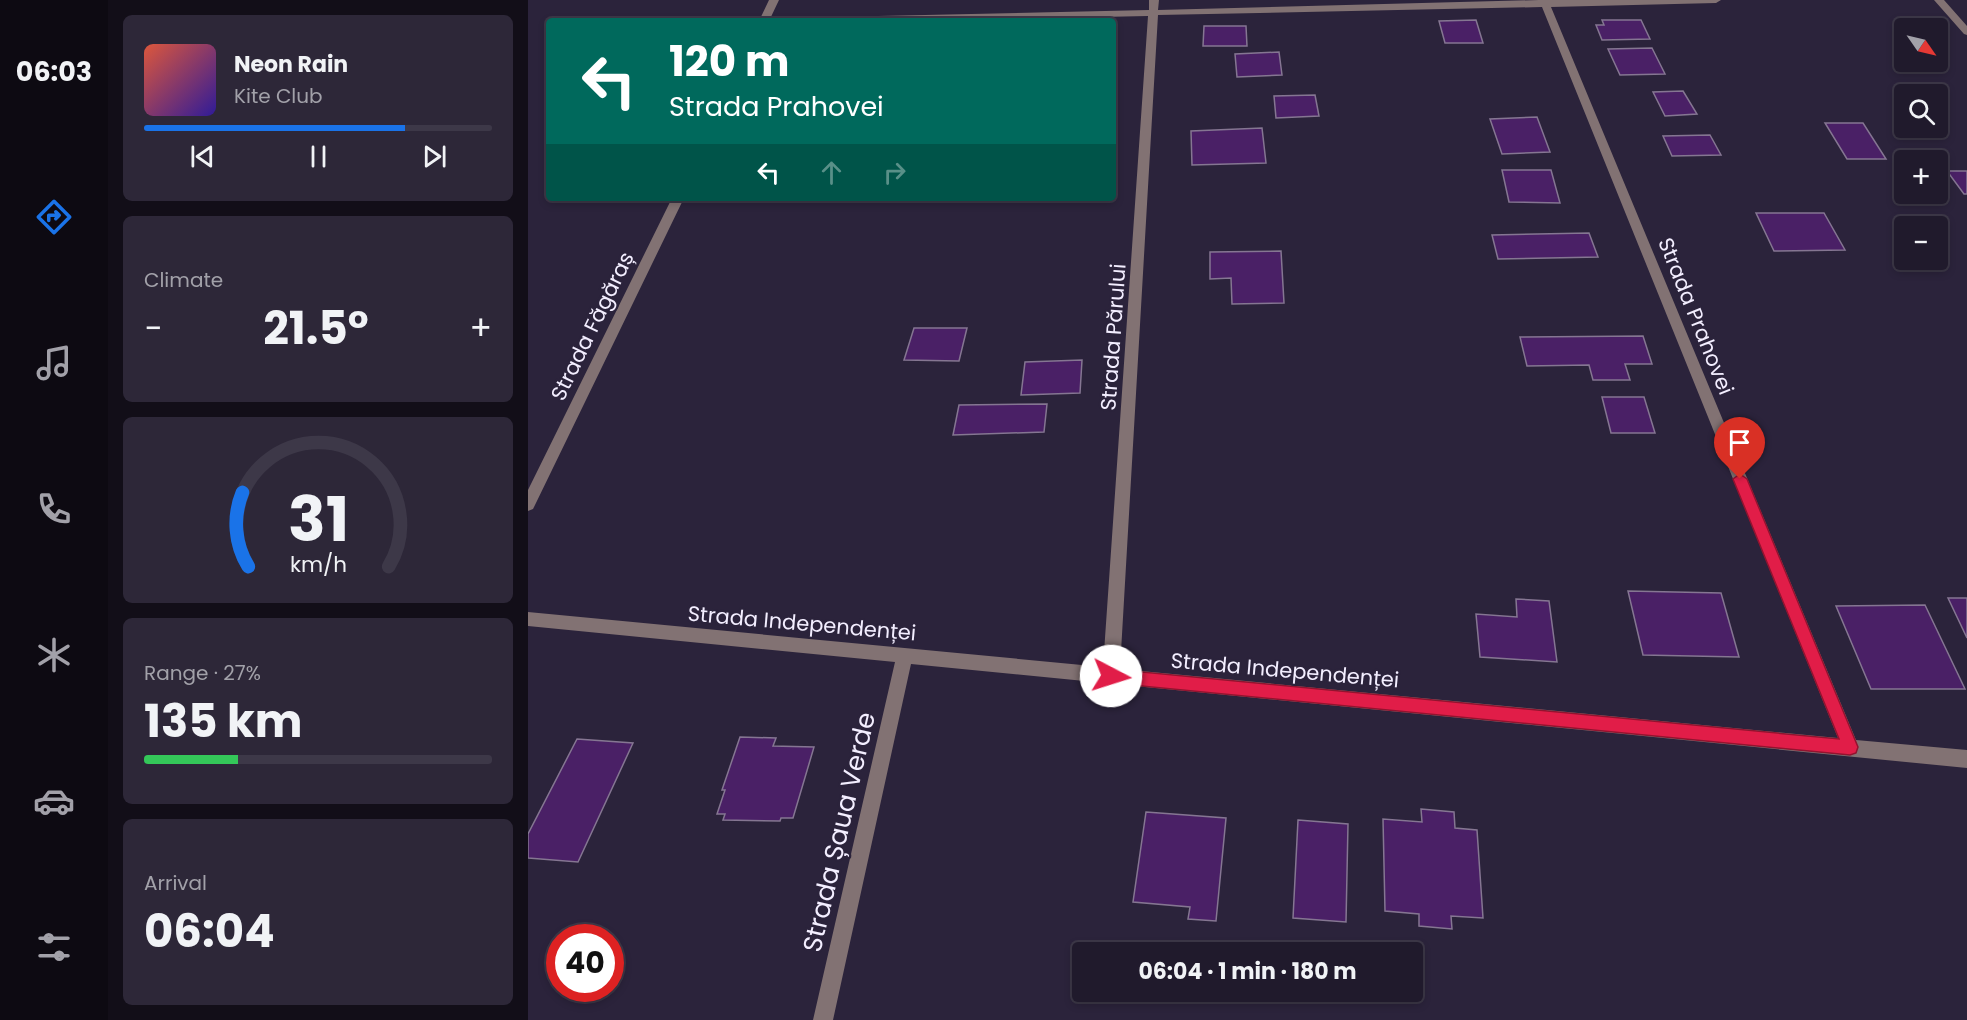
<!DOCTYPE html>
<html lang="en">
<head>
<meta charset="utf-8">
<style>
  body { margin:0; font-family:Poppins,sans-serif; background:#2d2738; color:#f1f3f6; height:100vh; display:flex; flex-direction:column; font-size:22px; white-space:nowrap }
  * { box-sizing:border-box; margin:0 }
  p { font-size:20px; color:#a2a1a9 }
  .icon { flex:none; width:33px; height:33px; fill:none; stroke:currentColor; stroke-width:2; stroke-linecap:round; stroke-linejoin:round }
  .map { position:relative; flex:1; overflow:hidden }
  .details { display:flex; flex-direction:column; gap:15px; padding:15px; background:#120e18; width:420px }
  .details>* { flex:none }
  .hud { position:absolute; left:18px; top:18px; width:570px; height:183px; border-radius:6px; box-shadow:0 3px 9px #0003,0 0 0 2px #3d3848; background:#00695c; color:#fff; overflow:hidden }
  .needle { width:39px; rotate:124deg }
  .controls { position:absolute; left:1366px; top:18px; display:grid; gap:12px }
  .controls a { display:grid; place-items:center; width:54px; height:54px; border-radius:6px; background:#201a2c; box-shadow:0 3px 9px #0003,0 0 0 2px #3d3848; font-size:30px }
  .speed { position:absolute; left:18px; top:924px; display:flex; gap:12px; font-size:30px; font-weight:700; text-align:center }
  .speed>* { display:grid; place-content:center; width:78px; height:78px; border-radius:50%; background:#201a2c; box-shadow:0 3px 9px #0003,0 0 0 2px #3d3848; line-height:1 }
  .speed .limit { border:9px solid #d22; background:#fff; color:#111 }
  .pin { position:absolute; display:grid; place-items:center; width:51px; height:51px; color:#fff; margin:-62px -26px; border-radius:50% 50% 50% 0; rotate:-45deg; box-shadow:0 0 6px #0007 }
  .pin .icon { rotate:45deg }
  .me { position:absolute; width:66px; margin:-33px; rotate:95deg; stroke-linejoin:round; filter:drop-shadow(0 0 4px #0008) }
  .turn { display:flex; align-items:center; gap:21px; height:126px; padding:0 24px; font-size:27px }
  .turn .icon { width:78px; height:78px; stroke-width:2.5 }
  .turn b { display:block; font-size:42px; line-height:51px }
  .lanes { display:flex; align-items:center; height:57px; padding:0 24px; background:#0003; justify-content:center; gap:30px; direction:ltr }
  .lanes .off { opacity:.35 }
  .big { font-size:45px; font-weight:700; line-height:1.1 }
  .details .card { flex:1; display:flex; flex-direction:column; justify-content:center; gap:9px; min-width:0; padding:0 21px; border-radius:9px; background:#2d2738 }
  .details .dial { align-items:center; gap:0 }
  .dial svg { height:156px; overflow:visible; fill:none; stroke:#3d3848; stroke-width:7; stroke-linecap:round; text-anchor:middle }
  .dial text { fill:#f1f3f6; stroke:none }
  .song { display:flex; align-items:center; gap:18px }
  .cover { width:72px; height:72px; border-radius:9px; background:linear-gradient(135deg,hsl(10 70% 55%),hsl(250 70% 35%)) }
  .played { height:6px; border-radius:3px; background:linear-gradient(90deg,#1a73e8 75%,#3d3848 75%) }
  .keys { display:flex; justify-content:space-around; direction:ltr }
  .heat { display:flex; justify-content:space-between; align-items:center; font-size:33px; direction:ltr }
  .charge { height:9px; border-radius:4px; background:linear-gradient(90deg,#34c759 27%,#3d3848 0) }
  .trip { position:absolute; left:544px; top:942px; width:351px; height:60px; border-radius:6px; background:#201a2c; box-shadow:0 3px 9px #0003,0 0 0 2px #3d3848; font-weight:700; line-height:60px; text-align:center }
  main { display:flex; flex:1; min-height:0 }
  .menu { display:flex; flex-direction:column; width:108px; justify-content:space-around; align-items:center; background:#0d0a12; color:#a2a1a9 }
  .menu .icon { width:42px; height:42px }
  .menu .current { color:#1a73e8 }
  .menu b { font-size:27px; color:#f1f3f6 }
  .map>svg:first-child { display:block }
</style>
</head>
<body>
<main>
<nav class="menu">
<b>06:03</b>
<svg class="icon current" aria-label="directions" viewBox="0 0 24 24"><path d="M12 3l9 9-9 9-9-9zM9 14v-3h6M13 9l2 2-2 2"/></svg>
<svg class="icon" aria-label="music" viewBox="0 0 24 24"><path d="M9 18V5l10-2v13"/><circle cx="6" cy="18" r="3"/><circle cx="16" cy="16" r="3"/></svg>
<svg class="icon" aria-label="phone" viewBox="0 0 24 24"><path d="M5 4h4l2 5-3 2q2 4 5 5l2-3 5 2v4C11 20 4 13 5 4z"/></svg>
<svg class="icon" aria-label="climate" viewBox="0 0 24 24"><path d="M12 3v18M4 7l16 10M4 17L20 7"/></svg>
<svg class="icon" aria-label="car" viewBox="0 0 24 24"><path d="M5 17H2v-5l4-1 3-4h7l3 4 3 1v5h-3M9 17h6M6 11h13"/><circle cx="7" cy="17" r="2"/><circle cx="17" cy="17" r="2"/></svg>
<svg class="icon" aria-label="filters" viewBox="0 0 24 24"><path d="M4 7h16M4 17h16"/><circle cx="9" cy="7" r="2"/><circle cx="15" cy="17" r="2"/></svg>
</nav>
<section class="details">
<div class="card">
<div class="song"><i class="cover"></i><div><b>Neon Rain</b><p>Kite Club</p></div></div>
<div class="played"></div>
<div class="keys"><svg class="icon" aria-label="previous" viewBox="0 0 24 24"><path d="M18 5L8 12l10 7zM5 5v14"/></svg><svg class="icon" aria-label="pause" viewBox="0 0 24 24"><path d="M8 5v14M16 5v14"/></svg><svg class="icon" aria-label="next" viewBox="0 0 24 24"><path d="M6 5l10 7-10 7zM19 5v14"/></svg></div>
</div>
<div class="card"><p>Climate</p>
<div class="heat"><a>−</a><b class="big">21.5°</b><a>+</a></div>
</div>
<div class="card dial"><svg viewBox="0 0 100 80">
<path d="M14 69A42 42 0 1 1 86 69"/>
<path d="M14 69A42 42 0 0 1 11 31" stroke="#1a73e8"/>
<text x="50" y="56" font-size="32" font-weight="700">31</text>
<text x="50" y="72" font-size="11">km/h</text>
</svg></div>
<div class="card"><p>Range · 27%</p><b class="big">135 km</b><div class="charge"></div></div>
<div class="card"><p>Arrival</p><b class="big">06:04</b></div>
</section>
<div class="map">
<svg width="1439" height="1020" viewBox="0 0 1439 1020">
  <rect width="100%" height="100%" fill="#2b233b"/>
  <path fill="#4a2066" stroke="#857692" stroke-width="1.5" d="M948 20 955 43H917L911 21Z
    M1074 20H1113L1122 39 1074 40 1068 25H1076Z
    M676 26H718L719 46H675Z
    M1124 48 1137 74 1092 75 1080 49Z
    M751 52 754 75 709 77 707 54Z
    M1155 91 1169 114 1137 116 1125 92Z
    M787 95 791 116 748 118 746 96Z
    M1009 117 1022 152 974 154 962 119Z
    M1297 123H1335L1358 159H1319Z
    M734 128 738 163 664 165 663 131Z
    M1182 135 1193 155 1144 156 1135 136Z
    M974 170H1023L1032 203 981 202Z
    M1419 171H1439V194H1436Z
    M1228 213H1296L1317 250 1246 251Z
    M1061 233 1070 257 970 259 964 235Z
    M753 251 756 303 704 304 703 278 682 279V252Z
    M386 328H439L431 361 376 360Z
    M1115 336 1124 364H1097L1102 380H1065L1061 365 999 366 992 337Z
    M554 360 552 393 493 395 497 362Z
    M1074 397H1116L1127 433H1083Z
    M519 404 516 432 425 435 431 405Z
    M1100 591 1193 593 1211 657 1115 655Z
    M1420 598H1439V638Z
    M988 599 1021 601 1029 662 952 657 948 614 989 617Z
    M1397 605 1437 689H1343L1308 606Z
    M212 737 248 738 245 746 286 747 265 818H253L252 821 195 820 197 814H189L197 790H194Z
    M49 739 105 743 50 862 0 858V834Z
    M893 809 926 812 927 828 949 830 955 918 923 916 924 929 891 926V914L857 911 855 819 894 822Z
    M618 812 698 818 688 921 660 919 662 907 605 902Z
    M770 820 820 824 818 922 765 918Z"/>
  <g fill="none" stroke-linecap="round" stroke-linejoin="round">
    <path fill="#827273" fill-rule="evenodd" d="M241 0H251L241 21H231Z
      M621 0H631L630 10 1011 0H1193L1188 3 1023 7 1328 740 1439 750V768L383 664 305 1020H285L367 662 0 626V612L575 667 620 16 384 21H252L257 18 621 10ZM1014 7 1310 738 592 669 630 15Z
      M1406 0H1416L1439 26V35L1436 34Z
      M144 198H156L7 505 5 509 0 511V490Z"/>
  </g>
  <path fill="#e11d48" stroke="#92132f" stroke-width="1.5" d="M1212 474 1219 479 1330 747 1328 753 1322 755 583 683 578 681 575 676 578 671 583 669 1311 739 1205 479Z"/>
  <g text-anchor="middle" dominant-baseline="central" stroke-width="4.5" stroke-linejoin="round" paint-order="stroke">
    <g font-size="21" fill="#f3eeff" stroke="#2b233b">
      <text transform="translate(1168 316) rotate(68)">Strada Prahovei</text>
      <text transform="translate(64 326) rotate(-64)">Strada Făgăraș</text>
      <text transform="translate(585 337) rotate(-86)">Strada Părului</text>
      <text transform="translate(274 623) rotate(5)">Strada Independenței</text>
      <text transform="translate(757 670) rotate(5)">Strada Independenței</text>
    </g>
    <g font-size="26" fill="#f3eeff" stroke="#2b233b">
      <text transform="translate(311 832) rotate(-77)">Strada Șaua Verde</text>
    </g>
  </g>
</svg>
<div class="controls">
<a><svg class="needle" viewBox="-14 -14 28 28"><path d="M0-13l5 13h-10z" fill="#e53935"/><path d="M0 13l5-13h-10z" fill="#a2a1a9"/></svg></a>
<a><svg class="icon" aria-label="search" viewBox="0 0 24 24"><circle cx="10" cy="10" r="6"/><path d="M15 15l6 6"/></svg></a>
<a>+</a>
<a>−</a>
</div>
<div class="speed"><div class="limit">40</div></div>
<div class="pin" style="left:1212px;top:479px;background:#d93025"><svg class="icon" aria-label="arrive" viewBox="0 0 24 24"><path d="M6 21V4h12l-3 4 3 4H6"/></svg></div>
<svg class="me" style="left:583px;top:676px" viewBox="-20 -20 40 40"><circle r="19" fill="#fff"/><path d="M0-13L10 11 0 6-10 11z" fill="#e11d48"/></svg>
<div class="trip">06:04 · 1 min · 180 m</div>
<div class="hud">
<div class="turn"><svg class="icon" aria-label="left" viewBox="0 0 24 24"><path d="M17 20v-9H6M10 6l-5 5 5 5"/></svg><div><b>120 m</b>Strada Prahovei</div></div>
<div class="lanes"><svg class="icon" aria-label="left" viewBox="0 0 24 24"><path d="M17 20v-9H6M10 6l-5 5 5 5"/></svg><svg class="icon off" aria-label="ahead" viewBox="0 0 24 24"><path d="M12 20V5M6 11l6-6 6 6"/></svg><svg class="icon off" aria-label="right" viewBox="0 0 24 24"><path d="M7 20v-9h11M14 6l5 5-5 5"/></svg></div>
</div>
</div>
</main>
</body>
</html>
